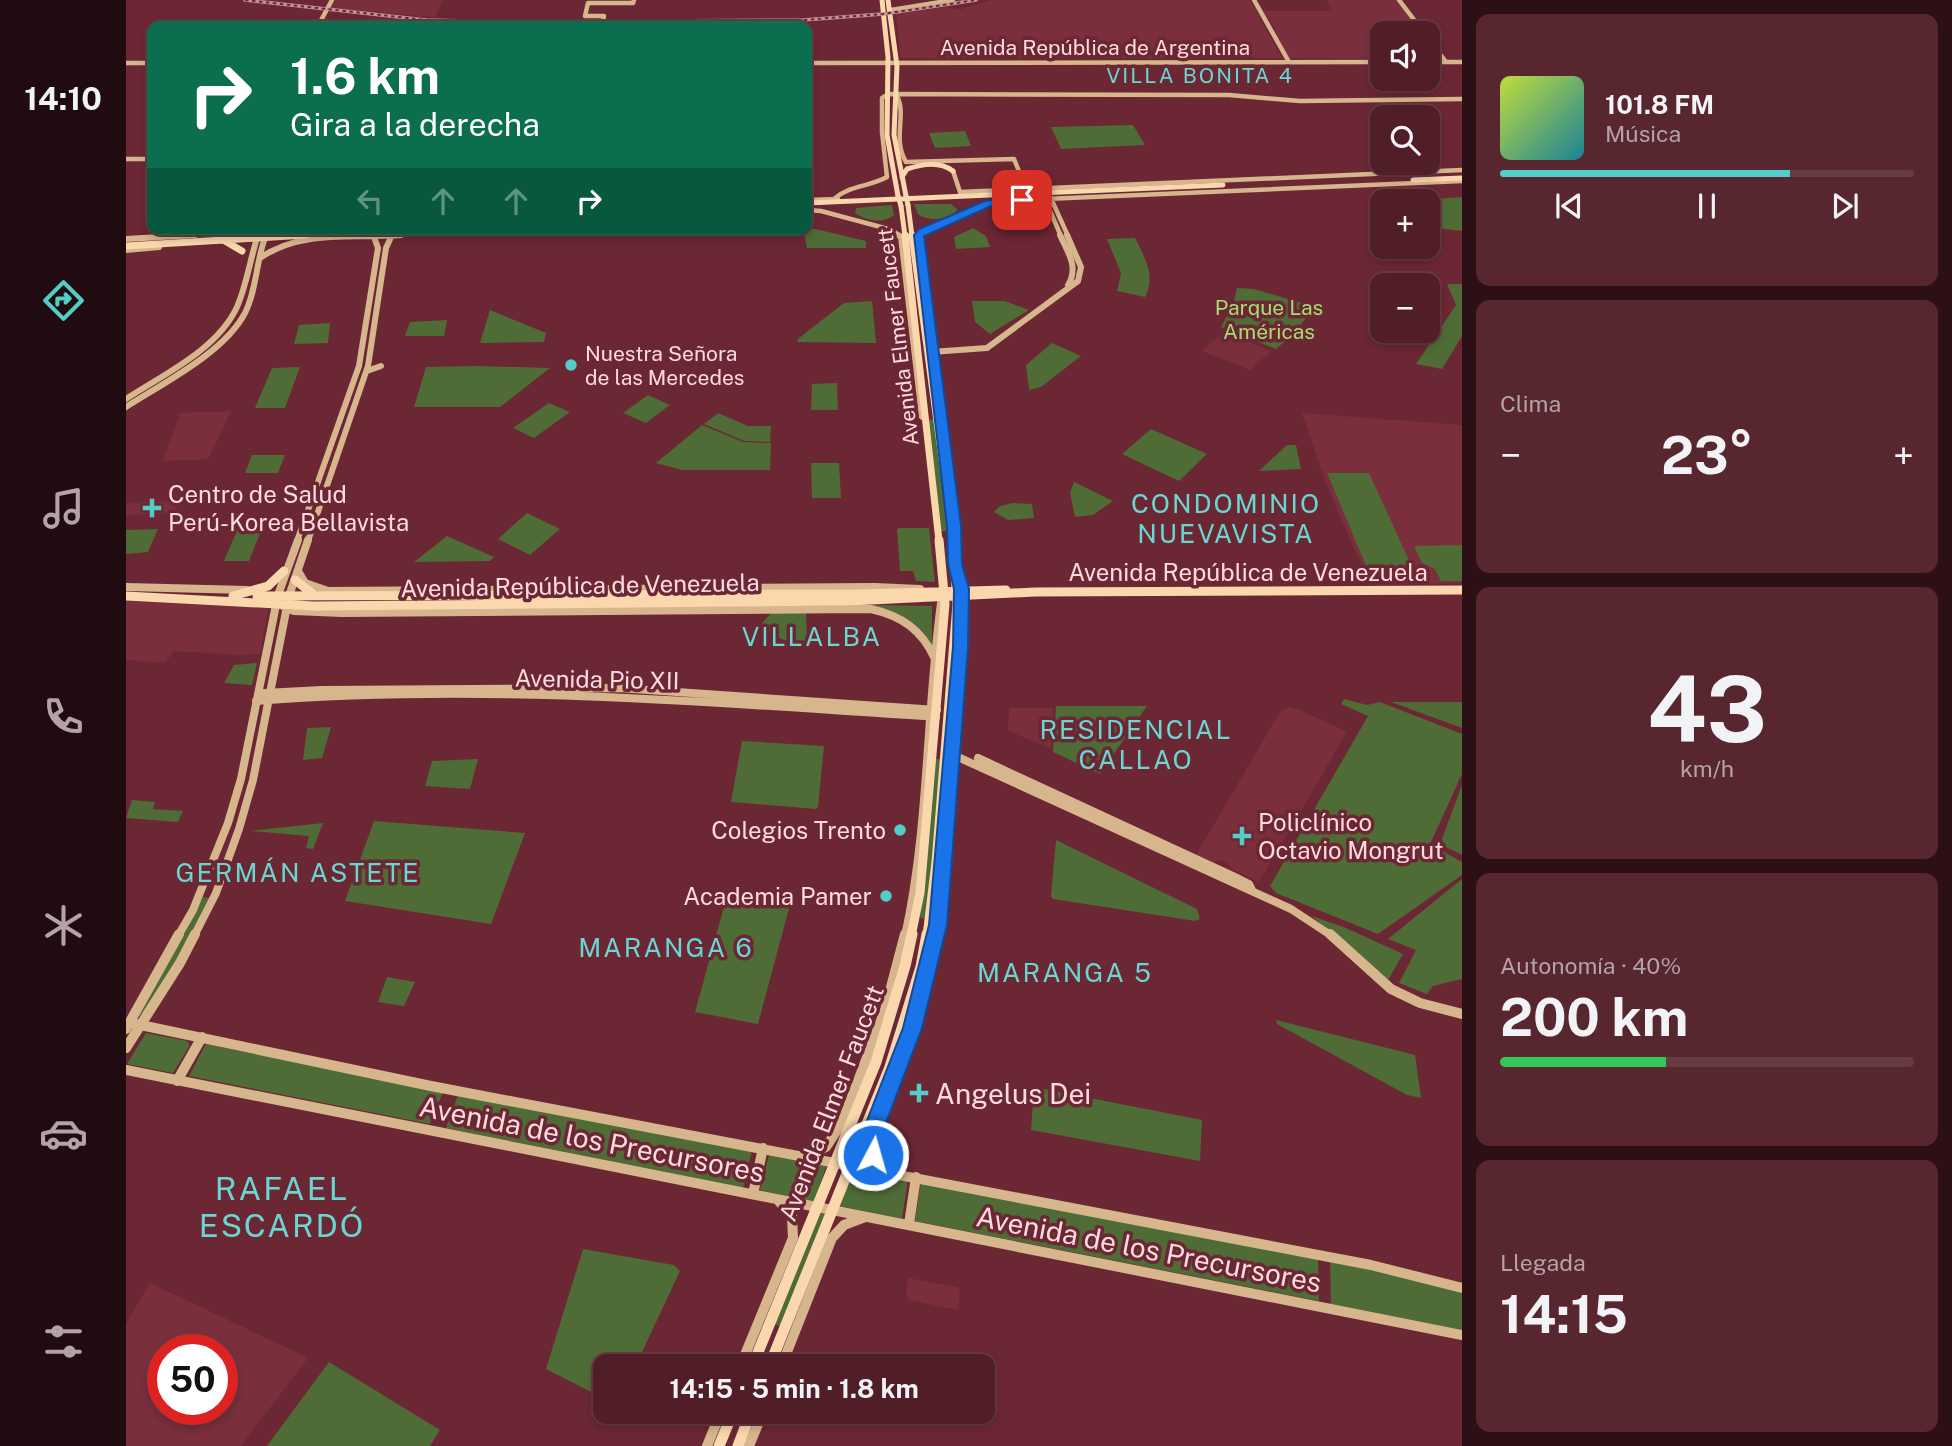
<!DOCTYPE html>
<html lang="es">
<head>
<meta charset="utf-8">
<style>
  body { margin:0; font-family:"Public Sans",sans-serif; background:#57262f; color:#f1f3f6; height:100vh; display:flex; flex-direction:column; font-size:26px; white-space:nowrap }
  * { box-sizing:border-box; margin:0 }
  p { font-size:23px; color:#b4a2a7 }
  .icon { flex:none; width:38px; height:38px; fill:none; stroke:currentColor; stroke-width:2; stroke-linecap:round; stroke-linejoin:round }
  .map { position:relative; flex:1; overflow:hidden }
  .details { display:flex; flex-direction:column; gap:14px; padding:14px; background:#2d1015; width:490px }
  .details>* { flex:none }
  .banner { position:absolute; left:21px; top:21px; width:665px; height:214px; border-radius:14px; box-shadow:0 4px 10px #0003,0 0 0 2px #673b44; background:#0b6e4f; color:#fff; overflow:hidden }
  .tools { position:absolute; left:1244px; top:21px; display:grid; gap:14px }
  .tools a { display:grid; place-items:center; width:70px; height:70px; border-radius:14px; background:#511d27; box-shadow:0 4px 10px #0003,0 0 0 2px #673b44; font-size:35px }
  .speed { position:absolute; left:21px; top:1334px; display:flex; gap:14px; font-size:35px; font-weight:700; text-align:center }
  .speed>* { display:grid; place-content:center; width:91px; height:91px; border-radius:50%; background:#511d27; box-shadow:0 4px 10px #0003,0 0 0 2px #673b44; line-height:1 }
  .speed .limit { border:10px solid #d22; background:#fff; color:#111 }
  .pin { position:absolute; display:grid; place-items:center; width:60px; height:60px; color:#fff; margin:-30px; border-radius:14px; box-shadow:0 4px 10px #0006 }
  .me { position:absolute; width:77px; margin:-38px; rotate:6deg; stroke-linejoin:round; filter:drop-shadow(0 0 5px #0008) }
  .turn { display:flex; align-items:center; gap:24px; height:147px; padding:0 28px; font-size:32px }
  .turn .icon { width:91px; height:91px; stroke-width:2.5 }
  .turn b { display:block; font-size:49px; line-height:60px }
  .lanes { display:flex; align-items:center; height:66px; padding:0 28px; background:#0003; justify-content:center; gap:35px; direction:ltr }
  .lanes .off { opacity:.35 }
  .big { font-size:52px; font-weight:700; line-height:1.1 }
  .details .tile { flex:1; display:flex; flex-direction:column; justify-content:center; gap:10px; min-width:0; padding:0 24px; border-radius:14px; background:#57262f }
  .details .dial { align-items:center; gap:0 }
  .dial b { font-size:91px; line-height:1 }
  .song { display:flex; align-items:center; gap:21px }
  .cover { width:84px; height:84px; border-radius:10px; background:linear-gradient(135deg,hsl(70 70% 55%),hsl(190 70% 35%)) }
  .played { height:7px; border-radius:4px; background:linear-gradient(90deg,#54cdc9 70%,#673b44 70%) }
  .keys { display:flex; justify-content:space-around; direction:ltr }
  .heat { display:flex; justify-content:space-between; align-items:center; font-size:38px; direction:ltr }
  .charge { height:10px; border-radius:5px; background:linear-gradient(90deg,#34c759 40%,#673b44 0) }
  .trip { position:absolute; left:467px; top:1354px; width:402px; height:70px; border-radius:14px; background:#511d27; box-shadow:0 4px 10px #0003,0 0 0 2px #673b44; font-weight:700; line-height:70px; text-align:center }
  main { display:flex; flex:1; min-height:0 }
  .menu { display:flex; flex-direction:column; width:126px; justify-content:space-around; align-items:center; background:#200c10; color:#b4a2a7 }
  .menu .icon { width:49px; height:49px }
  .menu .selected { color:#54cdc9 }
  .menu b { font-size:32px; color:#f1f3f6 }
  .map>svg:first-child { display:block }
</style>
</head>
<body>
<main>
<nav class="menu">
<b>14:10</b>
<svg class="icon selected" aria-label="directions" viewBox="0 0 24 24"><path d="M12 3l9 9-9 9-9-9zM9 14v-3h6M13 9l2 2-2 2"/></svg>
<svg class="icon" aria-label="music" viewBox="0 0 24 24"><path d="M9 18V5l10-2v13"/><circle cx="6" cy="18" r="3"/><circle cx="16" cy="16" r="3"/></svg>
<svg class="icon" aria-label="phone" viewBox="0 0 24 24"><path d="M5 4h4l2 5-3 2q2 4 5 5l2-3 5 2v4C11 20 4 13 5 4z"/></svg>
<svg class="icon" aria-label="climate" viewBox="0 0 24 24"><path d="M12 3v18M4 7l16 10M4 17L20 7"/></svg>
<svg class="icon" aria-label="car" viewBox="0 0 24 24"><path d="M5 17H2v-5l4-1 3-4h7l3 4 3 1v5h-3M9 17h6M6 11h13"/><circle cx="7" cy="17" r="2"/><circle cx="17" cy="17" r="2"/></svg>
<svg class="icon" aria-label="filters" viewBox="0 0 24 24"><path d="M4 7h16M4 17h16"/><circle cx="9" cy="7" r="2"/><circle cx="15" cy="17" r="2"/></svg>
</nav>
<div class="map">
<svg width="1336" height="1446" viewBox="0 0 1336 1446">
  <rect width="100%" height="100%" fill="#6c2734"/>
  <path fill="#7b2f3d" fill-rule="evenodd" d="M210 0H317L309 17 205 8Z
    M865 0H1124L1156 58H775L770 14 822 7 832 10Z
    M1201 0H1270L1295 33H1256V58H1163L1148 32 1150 30 1137 11H1207Z
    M1098 332 1145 351 1124 370 1076 351Z
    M105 411 82 459 37 461 54 413Z
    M1176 413 1336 425V583L1244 585 1200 483Z
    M54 501 49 513 0 515V503Z
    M0 601 142 608 134 654 114 655 48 651 39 663 0 660Z
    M1162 707 1174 710 1221 732 1133 882 1106 869 1103 863 1096 860 1088 862 1070 855 1154 712Z
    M883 708H927L925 748 882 731Z
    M782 1278 834 1288 832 1310 784 1300 780 1294Z
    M24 1283 182 1358 115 1446H0V1324ZM37 1349H96V1409H37Z"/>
  <path fill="#4f6b36" d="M1007 125 1019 145 935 149 925 127Z
    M839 131 845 146 809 148 803 133Z
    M1336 197V231L1302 227V201H1280Z
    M788 204H825L832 210C821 219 804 223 792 214Z
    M766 205 768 215C757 224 741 221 729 213L730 208Z
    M681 227 740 241V248H681L677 229Z
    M847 228 860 236 864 247 830 249 828 237Z
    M1009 238C1019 258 1030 276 1019 297L991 291 995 273 981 239Z
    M1321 284H1336V336L1316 369 1290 364 1330 305Z
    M1111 288 1128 289 1189 307 1166 335 1150 349 1095 327 1107 305Z
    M746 301 750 343 671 342 673 338 718 303Z
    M846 301H879L903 310 864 334 849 322Z
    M364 310 420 333 418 342 354 343Z
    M321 320 318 336H279L284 322Z
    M204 323 202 343 168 344 173 325Z
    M926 343 955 356 915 387 903 390 900 365Z
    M350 366 424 368 374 407H288L300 367Z
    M174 367 159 408H129L146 368Z
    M711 383 712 410H685L686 384Z
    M522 395 544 405 520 423 497 413Z
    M423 403 444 412 408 438 387 428Z
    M592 413 622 426H645L644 442 618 441 578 424Z
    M806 419 809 422 821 531H814L802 421Z
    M576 425 617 442 645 443 644 470H556L530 463Z
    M1025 429 1081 454 1053 481 996 454Z
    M1161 445H1170L1175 469 1133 471Z
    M126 455H159L152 473H119Z
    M685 463H713L715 498H686Z
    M1201 473H1243L1293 582H1247Z
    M948 482 987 501 967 515 949 517 944 493Z
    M887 503 906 504 908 518 882 520 868 512 874 506Z
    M401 513 434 529 404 555 372 539Z
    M112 528H136L123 561H98Z
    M774 528H803L809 582 790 581 787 571H774L771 529Z
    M32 529 22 552 0 554V530Z
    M321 536 368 557 364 561 288 562Z
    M1336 545V581H1315L1309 569 1296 563 1288 546Z
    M745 605 806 606V647C793 620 772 612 745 605Z
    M646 612H680L681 641 663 642 631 629Z
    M131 663 126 685 98 683 108 665Z
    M1218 699 1241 705 1254 702 1336 734V774L1304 844 1336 862V875L1252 934 1150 893 1144 886 1242 716 1215 704Z
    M1265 702H1336V728Z
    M930 706H1021L974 774 927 752Z
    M205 727 196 758 177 760 181 728Z
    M616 741 698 746 692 807 690 809 605 802Z
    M352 759 344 789 299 786 306 761Z
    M810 759H815L801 919 794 918Z
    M1336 785V855L1314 844Z
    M6 800 29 802 27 809 57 811 52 822 0 818Z
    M248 821 399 833 365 924 219 901Z
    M197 823 187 849 180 848 183 836 124 831Z
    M930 840 1071 909 1074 919 1069 921 927 899 925 896Z
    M1336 879V979L1307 986 1301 994 1273 983 1290 950 1262 939Z
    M601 896 665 901 632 1024 569 1012Z
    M77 897 83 898 50 962 16 1017 12 1016Z
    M1186 916 1220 928 1277 954 1261 982Z
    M261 977 289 982 278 1006 252 1002Z
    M1150 1020 1289 1055 1295 1098 1281 1095 1151 1024Z
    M20 1033 61 1041 64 1045 47 1073 1 1064Z
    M80 1044 317 1092 304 1124 63 1076Z
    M908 1087 1076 1120 1074 1161 905 1130Z
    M332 1095 626 1150 617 1188 320 1128Z
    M643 1155 701 1164 688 1202 634 1190Z
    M727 1169 782 1179 776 1219 714 1206Z
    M795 1182 1192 1259 1193 1301 789 1221Z
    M694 1213 700 1214 655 1327 649 1324Z
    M457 1249 548 1265 554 1271 509 1367H480L479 1399 420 1369Z
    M1204 1261 1336 1289V1331L1205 1304Z
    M203 1362 314 1430 304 1446H141Z"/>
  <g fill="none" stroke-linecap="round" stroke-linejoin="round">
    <path stroke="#d8b68d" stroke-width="4.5" d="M1128 0 1163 62
      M1273 0 1298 33
      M765 10 827 0
      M459 16 462 3H507L508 0
      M459 16H478L476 26
      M192 26 206 0
      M1302 38 1320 62
      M1302 62H1336
      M0 63H26
      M681 63 1256 62
      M761 94 1103 95 1174 101 1336 99
      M771 96C781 115 766 139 780 162L888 159 901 191
      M0 159H26
      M827 171 834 192 1336 170
      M923 194 942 236
      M917 195 935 236
      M708 199C724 185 743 187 761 177L756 132V98L761 95
      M681 200 712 199
      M681 210 695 211 766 230 774 236
      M41 236 159 229
      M132 236 134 229
      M139 236 142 229
      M202 236 264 235 331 229
      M265 236 268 229
      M794 236 795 232 871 201 1336 181"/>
    <path stroke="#d8b68d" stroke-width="6" d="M772 235 775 237 796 417
      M794 235 823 487
      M934 235C942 253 953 267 942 285
      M0 239 69 235
      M0 250 33 247
      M134 258C176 229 226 239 275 235
      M805 352 861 348 952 281 955 267 941 235
      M241 371 255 366
      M0 399C38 374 91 350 111 307 121 284 124 259 132 235
      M0 407C37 383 98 353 119 313 131 289 130 260 140 235
      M171 541 233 366 252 248 248 237
      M182 541 242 366 260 248 266 235"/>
    <path stroke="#d8b68d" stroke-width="8" d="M172 571 179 583 202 591 749 587 794 589
      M0 587 121 590
      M157 606 168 611 216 613 745 609C776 616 796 630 809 659
      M139 693 195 690 493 688 811 710
      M130 701C357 683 584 702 810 717
      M823 753 1165 909 1206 936
      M852 758 1113 879 1123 884 1126 890
      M52 936 67 910 102 823 115 779 152 595 172 540
      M68 936 90 893 113 829 127 780 163 596 182 540
      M779 936C803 827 800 714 815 603
      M808 936 813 916C817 865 847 591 829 564"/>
    <path stroke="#d8b68d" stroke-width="10" d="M1204 934 1265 989 1294 1003 1336 1014
      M5 1023 305 1086 1245 1265 1336 1288
      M0 1029 53 934
      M0 1048 54 963 69 934
      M0 1070 1336 1335
      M51 1081 76 1037
      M682 1155 700 1147 716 1123 759 1010 779 934
      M764 1170 750 1160 745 1140 790 1015 809 934
      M627 1194 637 1148
      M783 1224 790 1177
      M614 1367 667 1238 666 1217 652 1200
      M655 1367 706 1238 718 1225 739 1217
      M581 1446 595 1412
      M623 1446 637 1412"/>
    <path stroke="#fad7ad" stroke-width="5" d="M756 0 762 57 761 135 772 196
      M762 0 771 66 768 135 780 196
      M776 177 781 169C797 164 813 161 827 171
      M1287 180 1336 178
      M681 203 1097 185
      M782 205 786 236
      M775 206 779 236
      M151 236 268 229"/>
    <path stroke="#fad7ad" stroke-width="7" d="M779 235 813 541
      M786 235 827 541
      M99 241 116 251
      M0 246 179 235"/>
    <path stroke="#fad7ad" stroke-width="9" d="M169 580 187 594
      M0 596 188 606 725 601 909 592 1336 590
      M107 596 142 586 158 571
      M131 596 732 594 880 590
      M785 936 794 893 819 604 813 540
      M801 936 810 862 831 604 827 540"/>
    <path stroke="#fad7ad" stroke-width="11" d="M626 1367 750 1062 779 966 786 934
      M643 1367 764 1067 795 967 801 934
      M593 1446 607 1412
      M612 1446 625 1412"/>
    <defs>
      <path id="rail" d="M119 0 300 20 385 22 677 20 757 14 850 0"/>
    </defs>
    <use href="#rail" stroke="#c4939a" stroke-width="3.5"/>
    <use href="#rail" stroke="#6c2734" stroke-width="2" stroke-dasharray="3.5" stroke-linecap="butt"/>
    <path stroke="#fad7ad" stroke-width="5" d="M772 196 775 206
      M780 196 782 205"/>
  </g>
  <path fill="#1a73e8" stroke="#114b97" stroke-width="2" d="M896 197 902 200 900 202 865 206 798 236 835 526 836 564 843 589 842 647 821 925 796 1028 755 1136 757 1155 754 1162 747 1165 740 1162 735 1136 777 1028 803 925 827 647 828 589 822 564 821 526 788 235 793 229 859 201Z"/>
  <g fill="#54cdc9" stroke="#6c2734" stroke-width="2.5">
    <circle cx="445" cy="365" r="7"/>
    <path d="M22.5 497.5h7v7h7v7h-7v7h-7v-7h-7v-7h7z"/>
    <circle cx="774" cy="830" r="7"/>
    <path d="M1112.5 825.5h7v7h7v7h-7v7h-7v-7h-7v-7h7z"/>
    <circle cx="760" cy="896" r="7"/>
    <path d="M789.5 1082.5h7v7h7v7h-7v7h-7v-7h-7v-7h7z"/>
  </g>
  <g text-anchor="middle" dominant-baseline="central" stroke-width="7" stroke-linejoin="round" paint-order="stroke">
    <g font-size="21" fill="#fedbde" stroke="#6c2734">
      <text x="969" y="47">Avenida República de Argentina</text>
      <text transform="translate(772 337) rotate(-97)">Avenida Elmer Faucett</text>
    </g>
    <g font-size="21" letter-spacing="2" fill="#6ad6d1" stroke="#6c2734">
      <text x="1074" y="75">VILLA BONITA 4</text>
    </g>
    <g font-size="21" fill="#a6de72" stroke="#6c2734">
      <text x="1143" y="307">Parque Las<tspan x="1143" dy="24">Américas</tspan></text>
    </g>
    <g font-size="21" fill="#fedbde" stroke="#6c2734" text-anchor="start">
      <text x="459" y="353">Nuestra Señora<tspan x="459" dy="24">de las Mercedes</tspan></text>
    </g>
    <g font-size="24" fill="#fedbde" stroke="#6c2734" text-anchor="start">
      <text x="42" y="494">Centro de Salud<tspan x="42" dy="28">Perú-Korea Bellavista</tspan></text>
      <text x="1132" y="822">Policlínico<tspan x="1132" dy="28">Octavio Mongrut</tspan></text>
      <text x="760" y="830" text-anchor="end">Colegios Trento</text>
      <text x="746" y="896" text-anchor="end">Academia Pamer</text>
    </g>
    <g font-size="24" fill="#fedbde" stroke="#6c2734">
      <text x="1122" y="572">Avenida República de Venezuela</text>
      <text transform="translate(454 585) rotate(-1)">Avenida República de Venezuela</text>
      <text transform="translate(471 679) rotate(1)">Avenida Pio XII</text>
      <text transform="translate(705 1103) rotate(-69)">Avenida Elmer Faucett</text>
    </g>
    <g font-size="26" letter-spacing="2" fill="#6ad6d1" stroke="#6c2734">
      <text x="1100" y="503">CONDOMINIO<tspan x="1100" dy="30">NUEVAVISTA</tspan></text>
      <text x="686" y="636">VILLALBA</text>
      <text x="1010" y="729">RESIDENCIAL<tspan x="1010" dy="30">CALLAO</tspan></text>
      <text x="172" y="872">GERMÁN ASTETE</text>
      <text x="540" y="947">MARANGA 6</text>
      <text x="939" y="972">MARANGA 5</text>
    </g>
    <g font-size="28" fill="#fedbde" stroke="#6c2734" text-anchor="start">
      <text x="809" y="1093">Angelus Dei</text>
    </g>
    <g font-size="28" fill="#fedbde" stroke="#6c2734">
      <text transform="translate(466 1139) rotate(11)">Avenida de los Precursores</text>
      <text transform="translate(1023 1249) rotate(11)">Avenida de los Precursores</text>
    </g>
    <g font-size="32" letter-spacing="2" fill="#6ad6d1" stroke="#6c2734">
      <text x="156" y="1188">RAFAEL<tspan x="156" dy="37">ESCARDÓ</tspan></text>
    </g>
  </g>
</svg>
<div class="tools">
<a><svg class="icon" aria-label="sound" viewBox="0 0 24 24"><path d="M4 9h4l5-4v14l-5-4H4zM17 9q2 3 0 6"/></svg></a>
<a><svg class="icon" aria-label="search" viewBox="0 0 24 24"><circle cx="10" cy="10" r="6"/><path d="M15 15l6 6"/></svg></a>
<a>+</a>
<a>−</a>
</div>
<div class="speed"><div class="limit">50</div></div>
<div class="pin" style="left:896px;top:200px;background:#d93025"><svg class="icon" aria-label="arrive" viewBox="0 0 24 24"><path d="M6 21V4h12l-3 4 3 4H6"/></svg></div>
<svg class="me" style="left:747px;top:1155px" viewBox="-20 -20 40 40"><circle r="17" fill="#1a73e8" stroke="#fff" stroke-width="3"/><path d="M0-11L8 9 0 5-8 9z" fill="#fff"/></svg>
<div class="trip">14:15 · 5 min · 1.8 km</div>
<div class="banner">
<div class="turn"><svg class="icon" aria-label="right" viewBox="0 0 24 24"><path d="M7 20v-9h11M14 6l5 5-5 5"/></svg><div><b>1.6 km</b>Gira a la derecha</div></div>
<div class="lanes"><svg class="icon off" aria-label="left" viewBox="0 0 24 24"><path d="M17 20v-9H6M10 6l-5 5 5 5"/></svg><svg class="icon off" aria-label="ahead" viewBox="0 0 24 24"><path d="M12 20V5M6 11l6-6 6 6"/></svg><svg class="icon off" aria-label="ahead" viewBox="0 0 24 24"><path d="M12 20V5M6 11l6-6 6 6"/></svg><svg class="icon" aria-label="right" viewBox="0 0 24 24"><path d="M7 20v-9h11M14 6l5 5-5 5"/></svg></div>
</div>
</div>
<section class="details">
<div class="tile">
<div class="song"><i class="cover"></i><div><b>101.8 FM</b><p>Música</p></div></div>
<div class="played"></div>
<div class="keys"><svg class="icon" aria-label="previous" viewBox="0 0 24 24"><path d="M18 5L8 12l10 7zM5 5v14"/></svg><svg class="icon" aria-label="pause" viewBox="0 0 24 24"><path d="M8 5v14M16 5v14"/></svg><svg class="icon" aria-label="next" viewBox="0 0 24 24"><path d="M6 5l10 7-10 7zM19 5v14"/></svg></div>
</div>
<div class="tile"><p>Clima</p>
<div class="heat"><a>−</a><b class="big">23°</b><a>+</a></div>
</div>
<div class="tile dial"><b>43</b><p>km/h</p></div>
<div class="tile"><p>Autonomía · 40%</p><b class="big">200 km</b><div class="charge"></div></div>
<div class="tile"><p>Llegada</p><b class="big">14:15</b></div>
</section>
</main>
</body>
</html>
